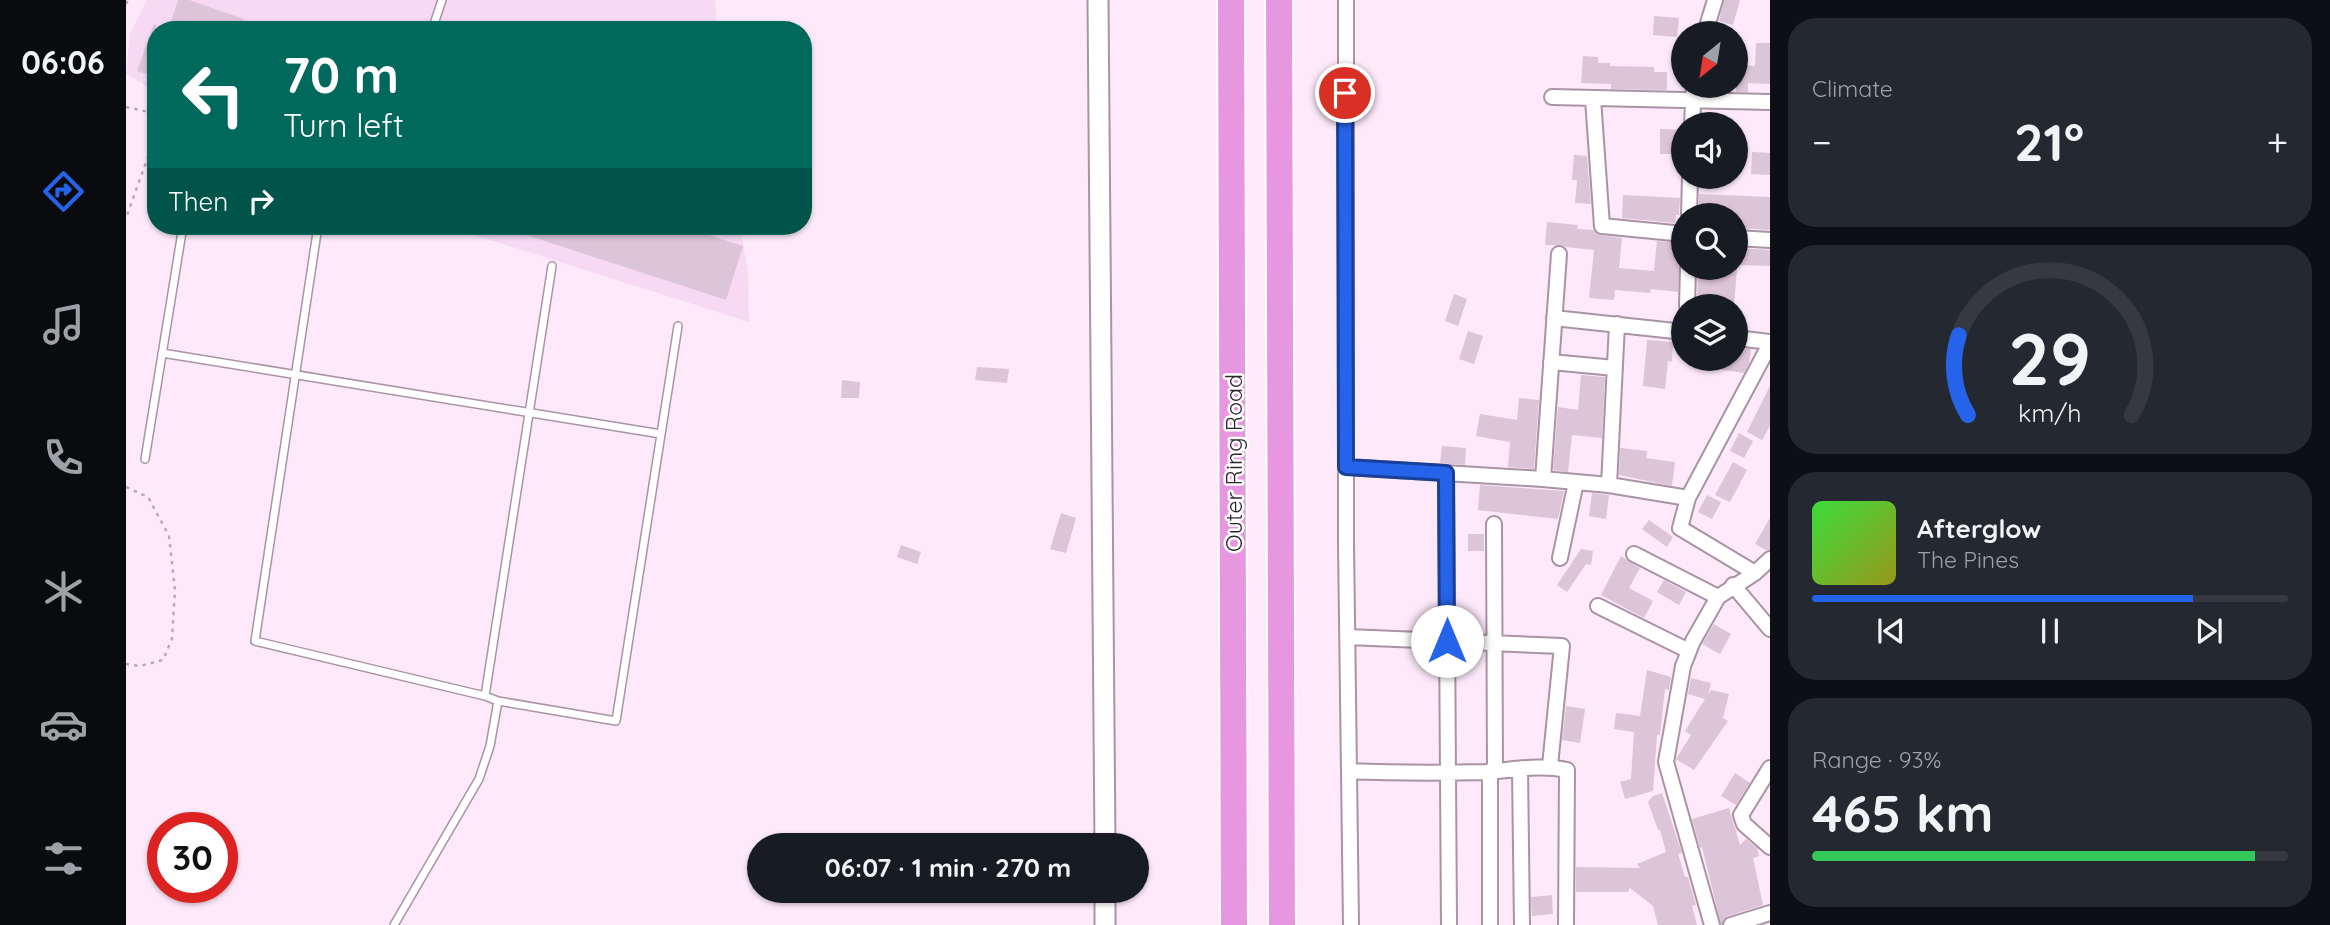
<!DOCTYPE html>
<html lang="en">
<head>
<meta charset="utf-8">
<style>
  body { margin:0; font-family:Quicksand,sans-serif; background:#242831; color:#f1f3f6; height:100vh; display:flex; flex-direction:column; font-size:26px; white-space:nowrap }
  * { box-sizing:border-box; margin:0 }
  p { font-size:23px; color:#9ea1a6 }
  .icon { flex:none; width:38px; height:38px; fill:none; stroke:currentColor; stroke-width:2; stroke-linecap:round; stroke-linejoin:round }
  .map { position:relative; flex:1; overflow:hidden }
  .details { display:flex; flex-direction:column; gap:18px; padding:18px; background:#0d0f14; width:560px }
  .details>* { flex:none }
  .banner { position:absolute; left:21px; top:21px; width:665px; height:214px; border-radius:28px; box-shadow:0 2px 5px #0004; background:#00695c; color:#fff; overflow:hidden }
  .needle { width:46px; rotate:210deg }
  .controls { position:absolute; left:1545px; top:21px; display:grid; gap:14px }
  .controls a { display:grid; place-items:center; width:77px; height:77px; border-radius:50%; background:#171b24; box-shadow:0 2px 5px #0004; font-size:35px }
  .speed { position:absolute; left:21px; top:812px; display:flex; gap:14px; font-size:35px; font-weight:700; text-align:center }
  .speed>* { display:grid; place-content:center; width:91px; height:91px; border-radius:50%; background:#171b24; box-shadow:0 2px 5px #0004; line-height:1 }
  .speed .limit { border:10px solid #d22; background:#fff; color:#111 }
  .pin { position:absolute; display:grid; place-items:center; width:60px; height:60px; color:#fff; margin:-30px; border:4px solid #fff; border-radius:50%; box-shadow:0 2px 7px #0007 }
  .me { position:absolute; width:77px; margin:-38px; rotate:0deg; stroke-linejoin:round; filter:drop-shadow(0 0 5px #0008) }
  .turn { display:flex; align-items:center; gap:24px; height:147px; padding:0 21px; font-size:32px }
  .turn .icon { width:91px; height:91px; stroke-width:2.5 }
  .turn b { display:block; font-size:49px; line-height:60px }
  .then { display:flex; align-items:center; height:66px; padding:0 21px; background:#0003; gap:14px; font-size:26px }
  .big { font-size:52px; font-weight:700; line-height:1.1 }
  .details .widget { flex:1; display:flex; flex-direction:column; justify-content:center; gap:10px; min-width:0; padding:0 24px; border-radius:28px; background:#242831 }
  .details .dial { align-items:center; gap:0 }
  .dial svg { height:182px; overflow:visible; fill:none; stroke:#363941; stroke-width:7; stroke-linecap:round; text-anchor:middle }
  .dial text { fill:#f1f3f6; stroke:none }
  .song { display:flex; align-items:center; gap:21px }
  .cover { width:84px; height:84px; border-radius:10px; background:linear-gradient(135deg,hsl(120 70% 55%),hsl(60 70% 35%)) }
  .played { height:7px; border-radius:4px; background:linear-gradient(90deg,#2563eb 80%,#363941 80%) }
  .keys { display:flex; justify-content:space-around; direction:ltr }
  .heat { display:flex; justify-content:space-between; align-items:center; font-size:38px; direction:ltr }
  .charge { height:10px; border-radius:5px; background:linear-gradient(90deg,#34c759 93%,#363941 0) }
  .trip { position:absolute; left:621px; top:833px; width:402px; height:70px; border-radius:35px; background:#171b24; box-shadow:0 2px 5px #0004; font-weight:700; line-height:70px; text-align:center }
  main { display:flex; flex:1; min-height:0 }
  .menu { display:flex; flex-direction:column; width:126px; justify-content:space-around; align-items:center; background:#090b0e; color:#9ea1a6 }
  .menu .icon { width:49px; height:49px }
  .menu .active { color:#2563eb }
  .menu b { font-size:32px; color:#f1f3f6 }
  .map>svg:first-child { display:block }
</style>
</head>
<body>
<main>
<nav class="menu">
<b>06:06</b>
<svg class="icon active" aria-label="directions" viewBox="0 0 24 24"><path d="M12 3l9 9-9 9-9-9zM9 14v-3h6M13 9l2 2-2 2"/></svg>
<svg class="icon" aria-label="music" viewBox="0 0 24 24"><path d="M9 18V5l10-2v13"/><circle cx="6" cy="18" r="3"/><circle cx="16" cy="16" r="3"/></svg>
<svg class="icon" aria-label="phone" viewBox="0 0 24 24"><path d="M5 4h4l2 5-3 2q2 4 5 5l2-3 5 2v4C11 20 4 13 5 4z"/></svg>
<svg class="icon" aria-label="climate" viewBox="0 0 24 24"><path d="M12 3v18M4 7l16 10M4 17L20 7"/></svg>
<svg class="icon" aria-label="car" viewBox="0 0 24 24"><path d="M5 17H2v-5l4-1 3-4h7l3 4 3 1v5h-3M9 17h6M6 11h13"/><circle cx="7" cy="17" r="2"/><circle cx="17" cy="17" r="2"/></svg>
<svg class="icon" aria-label="filters" viewBox="0 0 24 24"><path d="M4 7h16M4 17h16"/><circle cx="9" cy="7" r="2"/><circle cx="15" cy="17" r="2"/></svg>
</nav>
<div class="map">
<svg width="1644" height="925" viewBox="0 0 1644 925">
  <rect width="100%" height="100%" fill="#fde9fa"/>
  <path fill="#f7d9f4" d="M21 0H589L591 30H30V93L0 73 4 34Z
    M320 226H614L622 270 623 322Z"/>
  <path fill="#dcc4d9" d="M52 0H63L118 19 114 30H70L45 21Z
    M1598 0H1614L1607 25 1593 21Z
    M1528 16 1553 18 1551 37 1527 35Z
    M28 24 30 25V77L11 71Z
    M1630 43H1644V84L1622 83V92H1610V65L1629 66Z
    M1457 56 1472 57V63H1484V66L1528 67V72H1541V90L1485 89V84L1455 83Z
    M1534 129 1558 130V154H1534Z
    M1626 152 1644 153V175L1625 174Z
    M1448 155 1461 156 1465 204 1449 203 1451 180H1446Z
    M1573 194 1644 197V230L1610 228V215H1573Z
    M1497 195 1554 198 1553 215H1550L1549 223 1496 218Z
    M1421 222 1452 225 1451 229 1467 230 1474 235 1496 238 1493 268 1528 271 1531 241 1555 243 1552 292 1525 289 1524 293 1489 290 1488 300 1463 298 1468 250 1440 247 1434 245H1419Z
    M379 226H555L617 246 600 300 379 228Z
    M1610 248 1644 250V266L1610 265Z
    M1572 268H1611L1608 306H1571Z
    M1328 294 1341 299 1332 326 1319 321Z
    M1342 331 1357 336 1348 364 1333 359Z
    M1521 340 1547 342 1546 362 1542 361 1539 389 1517 386Z
    M1610 348 1625 349 1623 363 1618 373 1569 366 1570 359H1610Z
    M851 367 883 369 881 383 849 380Z
    M1455 375 1479 377 1476 438 1446 435 1442 472 1427 470 1432 407 1452 410Z
    M716 380 734 382 733 398H715Z
    M1644 386V426L1636 440 1621 432Z
    M1393 398 1413 400 1408 469 1382 467 1384 442 1350 436 1354 414 1391 420Z
    M1613 433 1627 441 1618 458 1604 451Z
    M1316 446 1340 448 1339 465 1314 463Z
    M1494 448 1521 451 1520 458 1549 462 1546 486 1493 475Z
    M1607 462 1621 470 1604 502 1589 495Z
    M1354 485 1438 491 1432 519 1352 510Z
    M1466 493 1483 495 1480 519 1463 516Z
    M1581 495 1595 502 1586 519 1572 512Z
    M935 513 950 518 940 553 924 549Z
    M1644 518V550H1640L1629 544Z
    M1523 520 1547 537 1541 547 1516 529Z
    M1342 534H1358V551H1342Z
    M775 545 795 552 791 564 771 557Z
    M1455 549 1467 551 1465 565 1460 564 1441 592 1431 585Z
    M1495 556 1514 568 1503 588 1527 601 1518 618 1475 595Z
    M1538 580 1560 592 1553 605 1531 592Z
    M1588 624 1605 634 1594 654 1576 644Z
    M1521 670 1545 677 1543 690 1539 689 1534 735H1531L1527 791 1499 799 1494 782 1505 779 1508 732 1488 729 1490 713 1514 716Z
    M1565 678 1585 683 1582 695 1585 690 1603 694 1597 718 1602 721 1568 770 1550 759 1565 735 1559 731 1579 699 1562 694Z
    M1440 706 1459 709 1454 743 1436 740Z
    M1609 773 1624 783 1610 805 1595 796Z
    M1536 793 1556 853 1552 854 1559 877H1562L1570 905 1566 906 1571 925H1532L1527 906 1504 888 1502 892H1450V867L1514 868 1511 864 1540 852 1534 830H1532L1522 802 1527 796Z
    M1603 808 1614 845 1620 839 1631 848 1633 856 1627 858 1637 905 1602 916 1595 925 1576 847 1574 848 1566 819Z
    M1426 895 1427 914 1406 916 1405 897Z"/>
  <g fill="none" stroke-linecap="round" stroke-linejoin="round">
    <defs>
      <path id="service" d="M306 30 316 0
        M192 226 129 641 359 696 372 701 490 721 552 326
        M36 353 535 434
        M19 459 57 226
        M359 696 426 266
        M268 925 353 779 364 746 372 701"/>
      <path id="minor" d="M1220 0V543L1225 925
        M1579 33 1589 0
        M1426 97 1644 102
        M1467 99 1476 226 1558 234
        M1566 124 1568 86
        M1563 215 1564 177
        M1610 238 1644 240
        M1561 306 1562 268
        M1428 318 1558 332
        M1610 338 1644 342
        M1425 362 1489 368
        M1220 467 1417 479 1483 485 1562 498 1554 528 1629 573
        M1320 473 1323 925
        M1417 479 1433 254
        M1483 485 1491 324
        M1562 498 1644 344
        M1368 524 1369 771
        M1508 554 1592 597
        M1434 558 1450 482
        M1607 585 1644 629
        M1472 606 1563 651
        M1222 637 1436 646 1424 766
        M1644 768 1615 815 1618 824 1644 847
        M1394 769 1396 925
        M1223 771C1269 773 1314 773 1360 772 1387 770 1414 764 1441 770L1440 925
        M1364 925V771
        M1586 925 1540 762 1557 666 1567 641 1592 597 1629 573 1644 559
        M1605 925 1644 913"/>
      <path id="secondary" d="M972 0 979 845
        M979 891V925"/>
      <path id="motorway" d="M1105 0 1108 925
        M1153 0 1156 925"/>
    </defs>
    <use href="#service" stroke="#a993a6" stroke-width="10"/>
    <use href="#minor" stroke="#a993a6" stroke-width="18"/>
    <use href="#secondary" stroke="#a993a6" stroke-width="23"/>
    <use href="#motorway" stroke="#fff" stroke-width="30"/>
    <path stroke="#baa9b7" stroke-width="2.5" stroke-dasharray="3.5 5" stroke-linecap="butt" d="M0 4 2 0
      M0 107 23 112 27 143 0 218
      M0 487 22 497 43 536 49 590 46 639 37 660 14 666 0 664"/>
    <use href="#service" stroke="#fff" stroke-width="7"/>
    <use href="#minor" stroke="#fff" stroke-width="14"/>
    <use href="#secondary" stroke="#fff" stroke-width="19"/>
    <use href="#motorway" stroke="#e797e0" stroke-width="26"/>
  </g>
  <g fill="none" stroke-linecap="round" stroke-linejoin="round">
    <defs>
      <path id="route" d="M1219 93 1220 467 1320 473 1321 641"/>
    </defs>
    <use href="#route" stroke="#184099" stroke-width="18"/>
    <use href="#route" stroke="#2563eb" stroke-width="12"/>
  </g>
  <g text-anchor="middle" dominant-baseline="central" stroke-width="5" stroke-linejoin="round" paint-order="stroke">
    <g font-size="23" fill="#2f262d" stroke="#fdfdfd">
      <text transform="translate(1107 463) rotate(-90)">Outer Ring Road</text>
    </g>
  </g>
</svg>
<div class="controls">
<a><svg class="needle" viewBox="-14 -14 28 28"><path d="M0-13l5 13h-10z" fill="#e53935"/><path d="M0 13l5-13h-10z" fill="#9ea1a6"/></svg></a>
<a><svg class="icon" aria-label="sound" viewBox="0 0 24 24"><path d="M4 9h4l5-4v14l-5-4H4zM17 9q2 3 0 6"/></svg></a>
<a><svg class="icon" aria-label="search" viewBox="0 0 24 24"><circle cx="10" cy="10" r="6"/><path d="M15 15l6 6"/></svg></a>
<a><svg class="icon" aria-label="layers" viewBox="0 0 24 24"><path d="M12 4l9 5-9 5-9-5zM3 14l9 5 9-5"/></svg></a>
</div>
<div class="speed"><div class="limit">30</div></div>
<div class="pin" style="left:1219px;top:93px;background:#d93025"><svg class="icon" aria-label="arrive" viewBox="0 0 24 24"><path d="M6 21V4h12l-3 4 3 4H6"/></svg></div>
<svg class="me" style="left:1321px;top:641px" viewBox="-20 -20 40 40"><circle r="19" fill="#fff"/><path d="M0-13L10 11 0 6-10 11z" fill="#2563eb"/></svg>
<div class="trip">06:07 · 1 min · 270 m</div>
<div class="banner">
<div class="turn"><svg class="icon" aria-label="left" viewBox="0 0 24 24"><path d="M17 20v-9H6M10 6l-5 5 5 5"/></svg><div><b>70 m</b>Turn left</div></div>
<div class="then">Then<svg class="icon" aria-label="right" viewBox="0 0 24 24"><path d="M7 20v-9h11M14 6l5 5-5 5"/></svg></div>
</div>
</div>
<section class="details">
<div class="widget"><p>Climate</p>
<div class="heat"><a>−</a><b class="big">21°</b><a>+</a></div>
</div>
<div class="widget dial"><svg viewBox="0 0 100 80">
<path d="M14 69A42 42 0 1 1 86 69"/>
<path d="M14 69A42 42 0 0 1 10 34" stroke="#2563eb"/>
<text x="50" y="56" font-size="32" font-weight="700">29</text>
<text x="50" y="72" font-size="11">km/h</text>
</svg></div>
<div class="widget">
<div class="song"><i class="cover"></i><div><b>Afterglow</b><p>The Pines</p></div></div>
<div class="played"></div>
<div class="keys"><svg class="icon" aria-label="previous" viewBox="0 0 24 24"><path d="M18 5L8 12l10 7zM5 5v14"/></svg><svg class="icon" aria-label="pause" viewBox="0 0 24 24"><path d="M8 5v14M16 5v14"/></svg><svg class="icon" aria-label="next" viewBox="0 0 24 24"><path d="M6 5l10 7-10 7zM19 5v14"/></svg></div>
</div>
<div class="widget"><p>Range · 93%</p><b class="big">465 km</b><div class="charge"></div></div>
</section>
</main>
</body>
</html>
